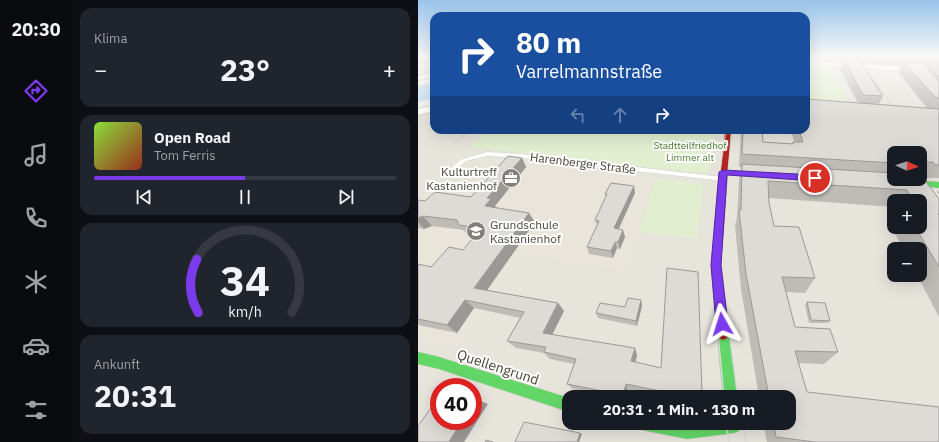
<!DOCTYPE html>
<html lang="de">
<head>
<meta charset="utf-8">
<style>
  body { margin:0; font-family:"IBM Plex Sans",sans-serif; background:#20242c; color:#f1f3f6; height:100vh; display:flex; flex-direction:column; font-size:15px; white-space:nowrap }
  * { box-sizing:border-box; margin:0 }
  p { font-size:13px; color:#9ea1a6 }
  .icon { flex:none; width:22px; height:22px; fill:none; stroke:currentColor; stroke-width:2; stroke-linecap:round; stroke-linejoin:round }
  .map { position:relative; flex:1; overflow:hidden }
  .sheet { display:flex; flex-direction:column; gap:8px; padding:8px; background:#0d0f14; width:346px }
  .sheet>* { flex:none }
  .banner { position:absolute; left:12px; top:12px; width:380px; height:122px; border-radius:12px; box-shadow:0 4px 16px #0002; background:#1a4fa0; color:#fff; overflow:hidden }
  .needle { width:26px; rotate:93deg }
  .fabs { position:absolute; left:469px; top:146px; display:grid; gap:8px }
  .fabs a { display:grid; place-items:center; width:40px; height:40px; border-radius:8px; background:#171b24; box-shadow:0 4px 16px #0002; font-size:20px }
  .speed { position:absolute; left:12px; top:378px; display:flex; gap:8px; font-size:20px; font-weight:700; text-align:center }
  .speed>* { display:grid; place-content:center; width:52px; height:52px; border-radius:50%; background:#171b24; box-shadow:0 4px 16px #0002; line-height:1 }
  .speed .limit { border:6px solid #d22; background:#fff; color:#111 }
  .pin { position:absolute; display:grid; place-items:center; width:34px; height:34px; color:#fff; margin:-17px; border:2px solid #fff; border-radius:50%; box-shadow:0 1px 4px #0007 }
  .me { position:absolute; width:44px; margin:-22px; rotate:354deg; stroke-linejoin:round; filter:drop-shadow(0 0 3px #0008) }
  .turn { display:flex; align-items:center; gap:14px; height:84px; padding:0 20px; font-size:18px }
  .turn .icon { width:52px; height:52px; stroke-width:2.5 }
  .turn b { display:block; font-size:28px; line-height:34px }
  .lanes { display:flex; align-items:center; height:38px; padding:0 20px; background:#0003; justify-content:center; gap:20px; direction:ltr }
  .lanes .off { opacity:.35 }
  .big { font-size:30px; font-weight:800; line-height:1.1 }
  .sheet .card { flex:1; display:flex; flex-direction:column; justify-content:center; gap:6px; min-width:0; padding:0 14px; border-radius:12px; background:#20242c }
  .sheet .dial { align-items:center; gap:0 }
  .dial svg { height:104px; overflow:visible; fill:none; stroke:#363941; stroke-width:7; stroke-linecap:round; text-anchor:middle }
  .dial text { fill:#f1f3f6; stroke:none }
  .song { display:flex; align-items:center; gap:12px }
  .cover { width:48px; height:48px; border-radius:6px; background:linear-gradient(135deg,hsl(90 70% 55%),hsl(10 70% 35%)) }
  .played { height:4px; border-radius:2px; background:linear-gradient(90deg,#7c3aed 50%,#363941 50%) }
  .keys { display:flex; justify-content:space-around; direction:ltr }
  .heat { display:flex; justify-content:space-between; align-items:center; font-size:22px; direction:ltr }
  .trip { position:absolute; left:144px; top:390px; width:234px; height:40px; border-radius:12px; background:#171b24; box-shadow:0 4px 16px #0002; font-weight:800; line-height:40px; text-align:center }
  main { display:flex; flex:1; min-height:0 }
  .dock { display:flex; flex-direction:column; width:72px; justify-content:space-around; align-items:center; background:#090b0e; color:#9ea1a6 }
  .dock .icon { width:28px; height:28px }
  .dock .current { color:#7c3aed }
  .dock b { font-size:18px; color:#f1f3f6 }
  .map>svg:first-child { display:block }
</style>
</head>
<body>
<main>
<nav class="dock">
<b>20:30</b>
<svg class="icon current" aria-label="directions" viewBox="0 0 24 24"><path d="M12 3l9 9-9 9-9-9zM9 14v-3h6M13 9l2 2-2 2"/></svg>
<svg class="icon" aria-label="music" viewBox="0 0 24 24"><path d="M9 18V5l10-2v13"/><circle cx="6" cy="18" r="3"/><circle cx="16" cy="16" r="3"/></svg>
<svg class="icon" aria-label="phone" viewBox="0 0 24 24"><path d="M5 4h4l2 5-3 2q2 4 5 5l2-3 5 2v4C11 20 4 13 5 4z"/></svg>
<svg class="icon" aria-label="climate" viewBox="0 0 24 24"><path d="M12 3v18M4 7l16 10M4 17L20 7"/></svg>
<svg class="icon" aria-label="car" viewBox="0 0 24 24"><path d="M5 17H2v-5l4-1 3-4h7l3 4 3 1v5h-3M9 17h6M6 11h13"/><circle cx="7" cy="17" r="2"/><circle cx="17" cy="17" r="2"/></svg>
<svg class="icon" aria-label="filters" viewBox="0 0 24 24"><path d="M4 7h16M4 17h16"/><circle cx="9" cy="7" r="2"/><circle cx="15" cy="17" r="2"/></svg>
</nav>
<section class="sheet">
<div class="card"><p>Klima</p>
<div class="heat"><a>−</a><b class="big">23°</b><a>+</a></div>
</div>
<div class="card">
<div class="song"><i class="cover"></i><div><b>Open Road</b><p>Tom Ferris</p></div></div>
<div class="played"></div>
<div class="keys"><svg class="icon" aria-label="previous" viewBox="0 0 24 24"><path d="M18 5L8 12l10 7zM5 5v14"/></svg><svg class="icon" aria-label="pause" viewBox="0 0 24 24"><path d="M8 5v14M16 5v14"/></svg><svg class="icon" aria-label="next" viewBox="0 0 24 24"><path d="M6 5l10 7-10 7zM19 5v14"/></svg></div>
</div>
<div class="card dial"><svg viewBox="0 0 100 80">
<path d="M14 69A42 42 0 1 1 86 69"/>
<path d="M14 69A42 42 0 0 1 13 28" stroke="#7c3aed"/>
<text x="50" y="56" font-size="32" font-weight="700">34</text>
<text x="50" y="72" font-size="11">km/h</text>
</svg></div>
<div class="card"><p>Ankunft</p><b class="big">20:31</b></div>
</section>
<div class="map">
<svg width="521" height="442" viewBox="0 0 521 442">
  <rect width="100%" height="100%" fill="#f4f2ee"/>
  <path fill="#e7e4dc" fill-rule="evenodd" d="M388 57H521V442H0V116L16 112V130H388L432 109 412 65 388 63ZM476 153H502V179H476ZM476 201H502V227H476ZM476 249H502V275H476ZM21 387H55V421H21ZM151 397H371V423H151Z"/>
  <path fill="#e6e2de" d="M0 57H16V75L0 78Z"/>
  <path fill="#eae5da" d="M75 158 238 178 208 270 100 254 40 346 0 338V188L26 192 40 179Z"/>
  <path fill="#e1eecf" d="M388 66 413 68 429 101 388 99Z
    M70 130H298L290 174 51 147Z
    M238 178 283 184 285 186 279 239 221 232Z"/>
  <path fill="#c0ddf1" d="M16 83V98L0 102V86Z"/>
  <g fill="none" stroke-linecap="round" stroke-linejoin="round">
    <defs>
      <path id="lane" d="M69 152 104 154 305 177 308 179 305 181 104 158 69 156 48 161 33 173 31 174 28 172 44 159Z"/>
      <path id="street" d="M388 61 521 69V73L388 65Z
        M16 73V77L0 80V76Z
        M16 105V111L0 115V109Z"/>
      <path id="fast" d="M484 180 521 182V188L481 185 480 183 481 181Z
        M305 328 309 330 311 334 319 397H305L299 334 301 330Z
        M0 352 21 357 151 398V412L21 369 0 364Z
        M217 423H261L269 425 282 423H322L323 426 321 431 316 433 269 439 224 430 219 428Z"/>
      <path id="jam" d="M307 130H313L303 265 311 334 309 338 305 340 301 338 299 334 293 265Z"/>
    </defs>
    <use href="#lane" stroke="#d2d0cb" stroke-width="1"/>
    <use href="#street" stroke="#d2d0cb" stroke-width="2"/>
    <use href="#fast" stroke="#d3cfc5" stroke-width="1"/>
    <use href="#jam" stroke="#d3cfc5" stroke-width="1"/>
    <path stroke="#d3d2cc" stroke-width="1.5" stroke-dasharray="1 1" stroke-linecap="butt" d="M454 76 472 103"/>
    <path stroke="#d3d2cc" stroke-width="2" stroke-dasharray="1.5 1.5" stroke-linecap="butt" d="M471 102 475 107
      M37 142 51 130"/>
    <use href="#lane" fill="#fdfdfc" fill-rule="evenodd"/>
    <use href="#street" fill="#fdfdfc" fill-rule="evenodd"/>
    <use href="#fast" fill="#63d668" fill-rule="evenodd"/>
    <use href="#jam" fill="#b3261e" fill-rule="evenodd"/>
    <path stroke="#dbdbda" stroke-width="1" d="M299 325 293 266 301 179 308 130
      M310 325 303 265 304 230 314 130"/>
    <path stroke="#dbdbda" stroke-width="1.5" d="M299 324 306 397
      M310 324 320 397
      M308 423 311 442
      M325 423 328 442"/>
  </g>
  <path fill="#bfbcb8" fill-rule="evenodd" d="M0 57H16V64L0 63Z
    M388 57H521V68L511 67 513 69H521V178H507L505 175H503L521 199V317L499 275H502V249H485L476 232 480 227H502V201H476V207L351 198V203L356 226 397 278 387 293 368 292 377 327 420 352 406 364 380 363 389 392 521 442H349L345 423H371V397H341L323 289 317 226 319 217 321 181 323 167H321L323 130H344L345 142 374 144 375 142H376L373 130H388L440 103 422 69 425 62 388 61ZM443 63 483 66 480 72 509 108 461 104 465 96ZM476 153H502V179H476Z
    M104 158 108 167 77 206 78 208 117 222 69 290 140 303 146 311 134 335 219 355 217 362 284 395 283 397H243V396L210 390 209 397H194L155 389 149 384 156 364 132 359 126 353 98 348 89 341 102 318 56 308 39 333 0 325V264L13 267 45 250 57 236 49 234 45 230 14 226 6 229 0 228V200L7 201 53 197Z
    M216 186 217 193 200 229 207 237 202 249 199 248 195 258 171 254 169 247 179 226 177 220 188 197 187 194Z
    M521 190V195L519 192Z
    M223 300 224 306 219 326 180 318 178 313 207 307Z
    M389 302 412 321 409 323H391L387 305Z"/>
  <path fill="#9b9996" d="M104 158 108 167 77 206 79 208 67 206 69 198Z
    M216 186 217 193 198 235 196 228Z
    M111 213 117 222 65 296 56 288Z
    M5 216 14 226 6 229 0 222V218Z
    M205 230 207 237 202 249 200 242Z
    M197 242 199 248 195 258 193 251Z
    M47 300 56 308 39 333 29 325Z
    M223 300 224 306 219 326 218 321Z
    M140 303 146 311 131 341 125 333Z
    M217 348 219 355 216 368 213 361Z
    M208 384 210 390 209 397H206L205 395Z
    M58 399 70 404 46 442H31L44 421H55V404Z
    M162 433 164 434 161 442H159Z"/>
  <path fill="#dedbd6" stroke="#9b9996" d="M428 57H521V62Z
    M426 60 442 61 465 96 445 95Z
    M485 62 506 63 514 70 509 69 521 81V98H518Z
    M513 69H521V76L519 75Z
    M388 99 521 109V165H517L515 162H502V153H476V163L324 154 325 130H344L345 142 375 144V142H385L381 130H388Z
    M90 156 104 158 69 198 73 199 67 206 111 213 56 288 140 303 125 333 217 348 213 361 243 368 249 268 280 272 284 395 242 393V391L208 384 205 395 149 384 158 359 126 352 128 347 89 341 106 312 47 300 29 325 0 319V264L13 267 31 247 45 250 63 228 41 225 39 220 5 216 0 218V200L7 201 17 192 53 197Z
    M324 164 476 173V179H502V174L521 199V214H520L521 215V267L497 227H502V216H506L502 210V201H496L489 190 350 181 351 203 356 226 381 227 397 278 364 277 377 327 412 329 420 352 377 351 389 392 521 407V442H397L358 437 356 423H371V397H351L328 274 321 210H323Z
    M193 183 216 186 196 228 205 230 200 242H197L193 251 169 247 181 221 177 220 189 194H187Z
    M210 298 223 300 218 321 178 313 182 303 207 307Z
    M389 302 407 303 412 321 393 320Z
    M21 397V421H44L31 442H0V426Z
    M55 398 58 399 55 404Z
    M106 422 162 433 159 442H97Z
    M68 440 75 442H67Z"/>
  <linearGradient id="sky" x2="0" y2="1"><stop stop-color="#98c4ec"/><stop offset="0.48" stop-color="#faf9f7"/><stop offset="1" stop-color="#faf9f7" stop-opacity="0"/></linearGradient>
  <rect width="521" height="119" fill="url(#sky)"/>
  <path fill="#7c3aed" stroke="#51269a" d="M305 170 397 175 401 178 397 181 309 175 303 265 310 324 309 328 304 330 300 328 298 324 293 265 301 172Z"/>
  <defs>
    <symbol id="office-disc" viewBox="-11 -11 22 22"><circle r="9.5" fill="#868178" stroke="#fff"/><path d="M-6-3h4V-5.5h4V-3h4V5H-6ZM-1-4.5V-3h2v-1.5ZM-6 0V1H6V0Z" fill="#fff"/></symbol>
    <symbol id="school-disc" viewBox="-11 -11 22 22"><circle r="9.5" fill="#868178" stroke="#fff"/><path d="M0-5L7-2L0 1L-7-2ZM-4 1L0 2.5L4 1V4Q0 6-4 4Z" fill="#fff"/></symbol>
  </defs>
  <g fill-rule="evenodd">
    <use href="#office-disc" x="82" y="167" width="22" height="22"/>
    <use href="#school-disc" x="47" y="220" width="22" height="22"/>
  </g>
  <g text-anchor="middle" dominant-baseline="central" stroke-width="4" stroke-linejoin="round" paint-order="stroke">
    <g font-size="10" fill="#4a7f2a" stroke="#fff">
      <text x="272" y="145">Stadtteilfriedhof<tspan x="272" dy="12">Limmer alt</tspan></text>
    </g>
    <g font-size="12" fill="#4b4439" stroke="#fff">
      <text transform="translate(165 163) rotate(7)">Harenberger Straße</text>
    </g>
    <g font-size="12" fill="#4b4439" stroke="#fff" text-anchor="end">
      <text x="79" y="171">Kulturtreff<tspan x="79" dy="14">Kastanienhof</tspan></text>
      <text x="72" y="224" text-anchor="start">Grundschule<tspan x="72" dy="14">Kastanienhof</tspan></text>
    </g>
    <g font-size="14" fill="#4b4439" stroke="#fff">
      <text transform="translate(80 367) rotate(18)">Quellengrund</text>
    </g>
  </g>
</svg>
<div class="fabs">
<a><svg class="needle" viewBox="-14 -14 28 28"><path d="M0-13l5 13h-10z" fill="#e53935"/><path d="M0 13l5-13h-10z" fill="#9ea1a6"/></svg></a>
<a>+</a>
<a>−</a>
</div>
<div class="speed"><div class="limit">40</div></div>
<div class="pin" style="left:397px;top:178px;background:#d93025"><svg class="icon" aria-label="arrive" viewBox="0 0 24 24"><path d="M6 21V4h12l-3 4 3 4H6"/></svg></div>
<svg class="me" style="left:304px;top:324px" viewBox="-20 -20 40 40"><path d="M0-17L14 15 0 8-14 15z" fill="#7c3aed" stroke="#fff" stroke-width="4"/></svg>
<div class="trip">20:31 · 1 Min. · 130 m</div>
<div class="banner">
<div class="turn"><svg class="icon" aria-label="right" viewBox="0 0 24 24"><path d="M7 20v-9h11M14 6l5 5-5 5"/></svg><div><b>80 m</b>Varrelmannstraße</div></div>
<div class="lanes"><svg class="icon off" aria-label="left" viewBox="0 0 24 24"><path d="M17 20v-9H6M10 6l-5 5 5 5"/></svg><svg class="icon off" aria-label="ahead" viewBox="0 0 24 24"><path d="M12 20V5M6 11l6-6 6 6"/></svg><svg class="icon" aria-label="right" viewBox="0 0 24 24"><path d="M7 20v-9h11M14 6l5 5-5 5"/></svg></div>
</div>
</div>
</main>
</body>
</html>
